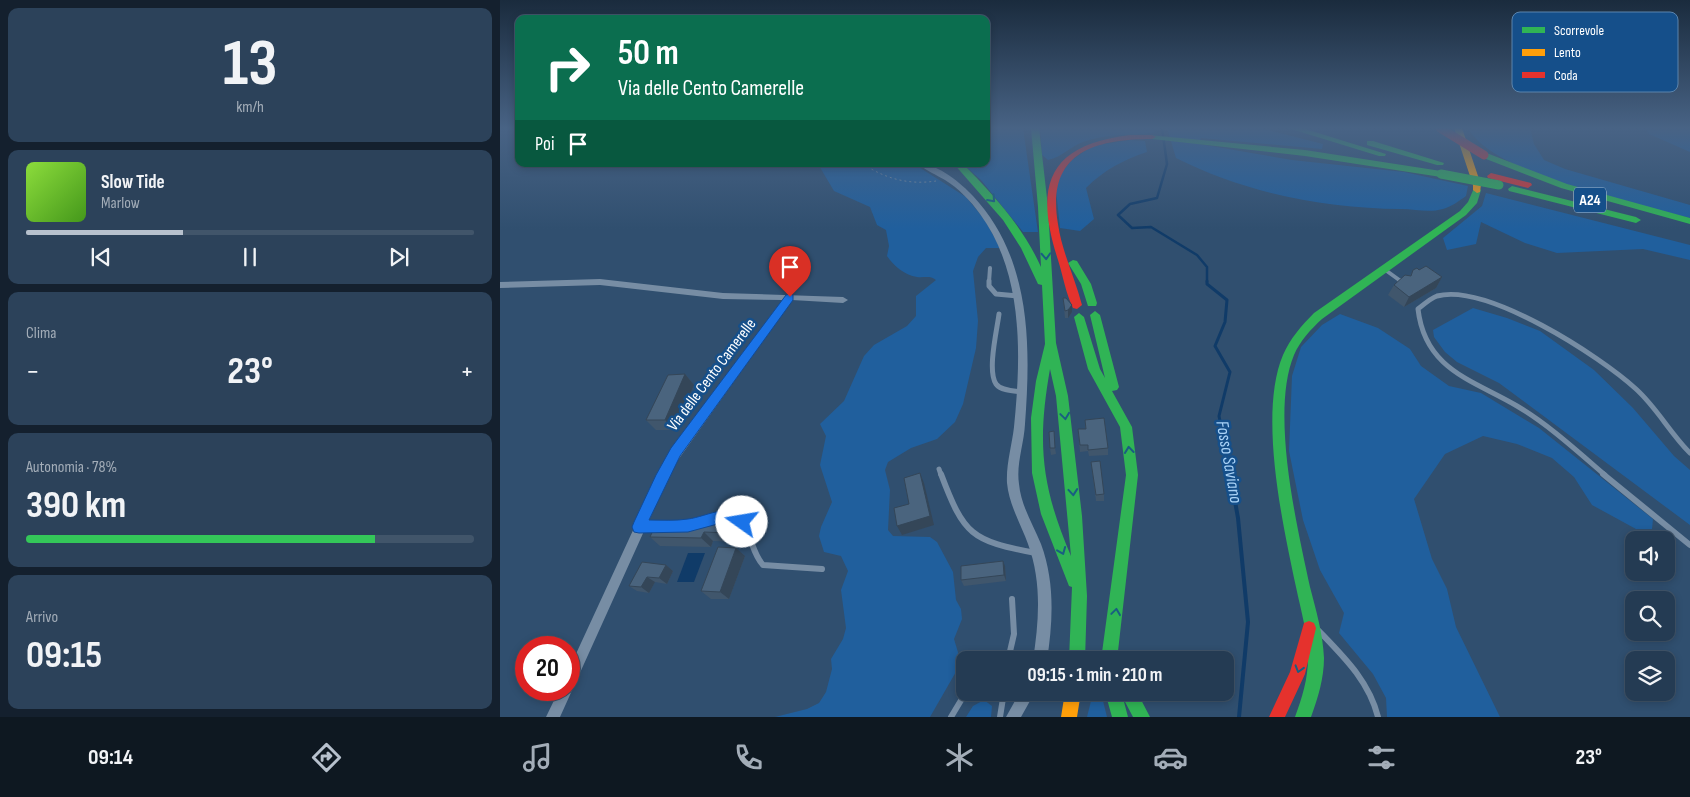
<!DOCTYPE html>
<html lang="it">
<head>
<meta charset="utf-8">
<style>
  body { margin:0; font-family:"Sofia Sans Condensed",sans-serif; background:#2c425a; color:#f1f3f6; height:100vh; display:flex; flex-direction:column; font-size:19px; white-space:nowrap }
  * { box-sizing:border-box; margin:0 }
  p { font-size:16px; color:#a3adb8 }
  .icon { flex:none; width:28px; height:28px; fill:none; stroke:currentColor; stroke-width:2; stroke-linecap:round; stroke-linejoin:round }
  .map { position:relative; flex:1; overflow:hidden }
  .panel { display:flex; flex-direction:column; gap:8px; padding:8px; background:#14202e; width:500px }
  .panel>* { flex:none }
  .top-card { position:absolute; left:15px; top:15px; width:475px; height:152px; border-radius:10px; box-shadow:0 2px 8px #0003,0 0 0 1px #41556a; background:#0b6e4f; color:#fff; overflow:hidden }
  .buttons { position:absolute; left:1125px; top:531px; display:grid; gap:10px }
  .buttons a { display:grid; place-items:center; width:50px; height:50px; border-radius:10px; background:#243b53; box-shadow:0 2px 8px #0003,0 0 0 1px #41556a; font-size:25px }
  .speed { position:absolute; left:15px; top:636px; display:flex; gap:10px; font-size:25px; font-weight:700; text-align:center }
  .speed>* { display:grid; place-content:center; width:65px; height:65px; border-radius:50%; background:#243b53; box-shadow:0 2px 8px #0003,0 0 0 1px #41556a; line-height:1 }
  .speed .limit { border:8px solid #d22; background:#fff; color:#111 }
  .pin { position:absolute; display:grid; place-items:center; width:42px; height:42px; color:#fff; margin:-51px -21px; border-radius:50% 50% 50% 0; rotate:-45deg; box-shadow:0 0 5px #0007 }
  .pin .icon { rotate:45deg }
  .me { position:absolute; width:55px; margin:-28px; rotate:283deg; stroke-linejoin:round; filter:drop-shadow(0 0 4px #0008) }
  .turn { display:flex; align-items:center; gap:18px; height:105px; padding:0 20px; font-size:22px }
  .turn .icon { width:65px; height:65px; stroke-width:2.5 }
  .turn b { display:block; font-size:35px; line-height:42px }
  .then { display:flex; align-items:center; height:48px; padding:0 20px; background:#0003; gap:10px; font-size:19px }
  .big { font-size:38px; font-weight:700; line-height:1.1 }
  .panel .tile { flex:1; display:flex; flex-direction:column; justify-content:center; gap:8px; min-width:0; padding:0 18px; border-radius:10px; background:#2c425a }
  .panel .dial { align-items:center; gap:0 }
  .dial b { font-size:65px; line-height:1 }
  .song { display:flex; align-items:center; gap:15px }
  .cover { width:60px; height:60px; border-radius:8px; background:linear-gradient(135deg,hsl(90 70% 55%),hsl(100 70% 35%)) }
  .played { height:5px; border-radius:2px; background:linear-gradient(90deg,#b7c1cd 35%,#41556a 35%) }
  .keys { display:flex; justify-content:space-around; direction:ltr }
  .heat { display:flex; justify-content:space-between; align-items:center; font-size:28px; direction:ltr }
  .charge { height:8px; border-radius:4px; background:linear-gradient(90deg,#34c759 78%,#41556a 0) }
  .trip { position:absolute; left:456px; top:651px; width:278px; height:50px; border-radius:10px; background:#243b53; box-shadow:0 2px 8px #0003,0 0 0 1px #41556a; font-weight:700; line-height:50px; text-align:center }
  .menu { display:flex; height:80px; justify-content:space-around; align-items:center; background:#0e1821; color:#a3adb8 }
  .menu .icon { width:35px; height:35px }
  .menu .active { color:#b7c1cd }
  .menu b { font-size:22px; color:#f1f3f6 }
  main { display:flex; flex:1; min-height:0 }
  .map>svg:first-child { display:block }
</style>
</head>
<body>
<main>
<section class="panel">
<div class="tile dial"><b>13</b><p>km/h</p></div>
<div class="tile">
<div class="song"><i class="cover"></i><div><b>Slow Tide</b><p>Marlow</p></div></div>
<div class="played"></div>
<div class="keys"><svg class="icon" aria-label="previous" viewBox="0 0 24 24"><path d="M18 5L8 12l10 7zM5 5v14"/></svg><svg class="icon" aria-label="pause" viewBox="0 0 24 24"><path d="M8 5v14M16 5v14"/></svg><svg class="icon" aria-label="next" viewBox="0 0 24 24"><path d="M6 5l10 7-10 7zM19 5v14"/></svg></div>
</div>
<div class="tile"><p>Clima</p>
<div class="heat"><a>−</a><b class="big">23°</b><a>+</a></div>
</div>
<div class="tile"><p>Autonomia · 78%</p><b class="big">390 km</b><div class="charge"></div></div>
<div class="tile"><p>Arrivo</p><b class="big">09:15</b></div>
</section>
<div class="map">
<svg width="1190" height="717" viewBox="0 0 1190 717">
  <rect width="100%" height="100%" fill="#304f6f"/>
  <path fill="#205f9d" d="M486 128H523L538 232H523L481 180 463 164H486Z
    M540 128H657V129L653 133C631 135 604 134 583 142 570 147 562 157 548 160L542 155Z
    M667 128H760L823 144 822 149 701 138 699 144 792 160 904 172 968 186 966 196C959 201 951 207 943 209 928 213 916 209 901 209 824 208 745 193 676 158Z
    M968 128H1030L1034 144 1044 160 1065 169 1190 205V218C1138 204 993 175 968 128Z
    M1145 128H1190V152L1149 134Z
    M630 140 645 141 647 152C623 160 604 170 586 188L594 219 580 231 560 228 556 190 561 173 572 160 592 146Z
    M318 164H414L466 197 485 220 500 248H486L478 257 473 271 478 321 476 348 463 404 455 422 437 439 411 448 388 462 385 470 390 490 388 530 393 536 430 537 437 542 453 572 456 600 461 609 462 619 454 639 460 659 457 670 430 717H275L307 709 319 703 326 692 332 669 331 659 343 639 346 628 341 590 348 571 341 556 324 552 319 536 321 527 332 502 320 465 326 436 320 424 344 401 364 356 374 345 407 326 416 316V296L436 280C430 275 424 278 417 277 404 275 394 266 387 256L389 246 386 230 377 225 370 207 334 191Z
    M986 193 1190 245V260L1143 249 1057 253 1025 243 981 222 976 244 947 250 943 238 982 206Z
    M973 308 1007 318 1040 331 1094 370 1133 408 1174 456 1190 470V525L999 383 957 362 945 352 934 337 933 330Z
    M840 314 878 328 910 349 921 366 949 386 981 393 1039 428 1153 519 1152 529H1136L1092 505 1074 477 1052 458 1017 444 983 436 945 454 914 499 932 559 947 589 956 627 1000 717H887L886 698 873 674 839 633 844 613 820 570 803 520 789 451 792 376 801 347 822 325Z
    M593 693H601L607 717H587Z
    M484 700 492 706 491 717H466L473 706Z"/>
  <path fill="#103b68" d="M188 553H205L194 582H177Z"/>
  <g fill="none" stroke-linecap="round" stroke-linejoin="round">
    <path stroke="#103b68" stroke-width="2.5" d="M662 128 667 164 657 198 630 204 618 215 632 228 651 227 697 255 707 267V282"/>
    <path stroke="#103b68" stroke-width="3" d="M707 281V284L727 300 725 322 715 346 730 372 719 416 730 475"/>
    <path stroke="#103b68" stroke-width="4" d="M730 474 738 518 748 622 739 717"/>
    <path stroke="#778da4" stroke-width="1" stroke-dasharray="2 3" stroke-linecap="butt" d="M363 164C386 179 409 185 436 181"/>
    <path stroke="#778da4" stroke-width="4" d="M884 269 902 282
      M489 282 490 268"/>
    <path stroke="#778da4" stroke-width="5" d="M489 281V286L496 294 518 296
      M900 281 903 283
      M499 314C497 330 487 371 496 384 501 391 514 391 522 392
      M439 469 441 475
      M1105 475C1077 451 1049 425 1017 406 973 380 925 370 918 309 923 305 931 298 937 296 987 283 1100 356 1136 389 1157 408 1170 433 1190 453"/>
    <path stroke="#778da4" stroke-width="6" d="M441 474C464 535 471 541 536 553
      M1103 474 1190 545
      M191 525 221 517 236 519C253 531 250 551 263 565L322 569
      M141 527H160
      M819 631C844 657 869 681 878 717
      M508 660 514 634 512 599
      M451 717 466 692
      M500 717 504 692"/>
    <path fill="#778da4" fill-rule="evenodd" d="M419 164C437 163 461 183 473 196 531 258 531 344 525 424 524 444 516 464 519 484 521 506 533 524 541 544 555 582 553 621 547 660H533C539 621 542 582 528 544 521 524 509 505 507 483 506 464 512 445 514 427 521 357 524 274 480 214 471 201 458 188 445 180 437 175 426 171 419 164Z
      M100 279 223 293 343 297 348 300 343 303 292 300 173 467 60 717H46L59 690H69V669L165 461 283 300 223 299 100 285 0 288V282Z
      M520 692H535L521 717H506Z"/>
    <path fill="#30b455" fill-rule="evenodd" d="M531 128H539L548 207 556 343 568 396 582 516 587 596 585 660H569L572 587 569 586 541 514 532 473 531 418 536 381 545 344 542 285 538 284 521 248 503 220 454 164H463C493 194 523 227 541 267L538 207ZM550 369 556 396 571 556C541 486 537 443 550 369Z
      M788 128H802L886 154 885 156H879Z
      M649 135 805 150 941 171 945 174 941 177 805 156 652 139 648 137Z
      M867 141H873L944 163 943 165H937L867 145Z
      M984 152 1067 184 1190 218V224L1061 188 981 157V153Z
      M1012 186 1136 217 1141 220 1136 223 1009 191 1008 189Z
      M977 187 981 190 977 203 966 215 822 319C811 329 800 341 794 355 770 413 797 526 810 587 816 610 823 634 824 658 824 678 818 698 811 717H795C802 698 808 679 808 658 808 634 801 611 796 587 783 526 758 414 783 355 790 339 801 326 814 313L960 211 968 202 974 188Z
      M573 260 577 261 591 284 597 303 596 306H588L587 303 581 284 568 263Z
      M595 311 600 315 619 387 617 390 612 391 632 427 638 475 617 660H601L626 475 620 427 588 369 574 317 579 313 584 317 600 369 605 378 590 315Z
      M605 692H637L650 717H633L623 698 628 717H612Z"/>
    <path fill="#ff9f0a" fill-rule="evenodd" d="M954 128H962L981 185 980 192 977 193 973 190V185Z
      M565 692H581L577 717H561Z"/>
    <path fill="#e5322d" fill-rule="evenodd" d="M630 135H652L656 137 652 139C592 139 546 154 558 224 562 252 575 278 582 305L577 309 573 308C566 294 563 276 558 260 534 186 547 145 630 135Z
      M991 173 1031 183 1032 185 1028 188 988 178 987 176Z
      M809 621 814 623 816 628 805 674 785 717H769L790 672 804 623Z"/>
    <path stroke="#30b455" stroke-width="9" d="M941 174 999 185"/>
    <path stroke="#e5322d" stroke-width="9" d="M940 128 984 155"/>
  </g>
  <path fill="#40566c" d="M913 270H919L942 277 936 288 904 307 888 295 894 285 910 276Z
    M563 298 572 312 568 318H565Z
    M185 374 194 385 174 430H156L146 420Z
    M585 420 608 448V455L589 456 588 451 580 452 578 429H585Z
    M550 448H555L556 454 551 455Z
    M591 462 604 494V501H596Z
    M232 519 243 532 239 542 213 541 211 547 160 546 150 537 207 523Z
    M236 548 245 556 229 599H211L201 591Z
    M166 565 173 571 167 584 155 582 149 593 137 591 129 586Z
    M505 566 506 581 464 586 461 580Z"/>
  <path fill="#344658" d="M942 277 936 288 904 307 909 297Z
    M572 305V312L568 318V310Z
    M185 374 194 385 174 430 165 420Z
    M420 473 424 483 434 525 402 535 397 526 430 516Z
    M232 519 243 532 239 542 230 533Z
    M204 532 213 541 211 547 201 538Z
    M236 548 245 556 229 599 220 592Z
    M503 561 505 566 506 581 504 575Z
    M166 565 173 571 167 584 159 578Z
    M147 577 155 582 149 593 141 587Z"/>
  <path fill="#4a647e" stroke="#344658" d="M926 266 942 277 909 297 894 285 905 275 911 276 913 270 917 268 919 270Z
    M563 298H566L572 305 568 310 565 311Z
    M185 374 165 420H146L168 375Z
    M604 418 608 448 588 450V445H580L578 429H586L585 420Z
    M554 431 555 448H550L549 432Z
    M600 461 604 494 596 495 591 462Z
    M420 473 430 516 397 526 394 508 409 504 404 478Z
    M209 519H232L234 523 230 533 204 532 201 538 150 537 156 524 207 523Z
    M218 547 236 548 220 592 201 591Z
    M503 561 504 575 461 580V566Z
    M142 562 166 565 159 578 147 577 141 587 129 586Z"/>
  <defs><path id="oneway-chevron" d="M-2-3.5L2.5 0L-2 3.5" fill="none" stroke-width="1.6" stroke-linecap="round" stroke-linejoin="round" transform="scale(1.25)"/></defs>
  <g stroke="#195e82">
    <use href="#oneway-chevron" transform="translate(492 199) rotate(48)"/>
    <use href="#oneway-chevron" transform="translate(546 256) rotate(87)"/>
    <use href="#oneway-chevron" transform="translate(565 416) rotate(82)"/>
    <use href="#oneway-chevron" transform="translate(629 450) rotate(-96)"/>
    <use href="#oneway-chevron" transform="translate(573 492) rotate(85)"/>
    <use href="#oneway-chevron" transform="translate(562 551) rotate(68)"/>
    <use href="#oneway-chevron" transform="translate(616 612) rotate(-82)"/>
    <use href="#oneway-chevron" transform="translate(799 669) rotate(107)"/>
  </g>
  <linearGradient id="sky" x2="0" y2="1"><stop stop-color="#1a2b3d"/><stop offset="0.56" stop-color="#486385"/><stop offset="1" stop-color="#486385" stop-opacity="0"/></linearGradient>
  <rect width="1190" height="229" fill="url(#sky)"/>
  <path fill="#1a73e8" stroke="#114b97" d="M290 294 293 295V300L180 456 149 520C162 520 176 521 188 519 206 517 239 498 249 522L247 527 242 529 225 522 188 532 139 533 134 532 132 527 134 522 156 475 171 448 286 295Z"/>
  <g text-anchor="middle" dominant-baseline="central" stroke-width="5" stroke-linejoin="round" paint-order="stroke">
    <rect fill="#154f8a" stroke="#b9cadc" stroke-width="1" x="1074" y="187.5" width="32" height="25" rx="4"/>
    <g font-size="15" font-weight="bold" fill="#fff">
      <text x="1090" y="200">A24</text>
    </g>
    <g font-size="16" fill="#fff" stroke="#154f8a">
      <text transform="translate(212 375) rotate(-53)">Via delle Cento Camerelle</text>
    </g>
    <g font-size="18" font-style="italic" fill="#a8d1f6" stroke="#154f8a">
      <text transform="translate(729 462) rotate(80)">Fosso Saviano</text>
    </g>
  </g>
  <rect x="1012" y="12" width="166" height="80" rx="8" fill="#154f8a" stroke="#5b84ad" stroke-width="1"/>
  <rect x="1022" y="27" width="23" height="6" fill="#30b455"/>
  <rect x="1022" y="49" width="23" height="7" fill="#ff9f0a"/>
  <rect x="1022" y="72" width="23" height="6" fill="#e5322d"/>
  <g font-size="14" fill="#fff">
    <text x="1054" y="35">Scorrevole</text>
    <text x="1054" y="57">Lento</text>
    <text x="1054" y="80">Coda</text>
  </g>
</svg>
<div class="buttons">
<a><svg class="icon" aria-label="sound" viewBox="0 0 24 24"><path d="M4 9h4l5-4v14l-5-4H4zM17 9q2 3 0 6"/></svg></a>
<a><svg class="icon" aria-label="search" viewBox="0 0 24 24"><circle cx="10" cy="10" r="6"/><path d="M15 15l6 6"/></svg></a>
<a><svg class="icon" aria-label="layers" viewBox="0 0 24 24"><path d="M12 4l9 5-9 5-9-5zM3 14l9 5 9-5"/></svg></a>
</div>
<div class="speed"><div class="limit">20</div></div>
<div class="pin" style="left:290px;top:297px;background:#d93025"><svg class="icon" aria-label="arrive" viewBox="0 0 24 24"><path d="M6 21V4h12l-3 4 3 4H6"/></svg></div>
<svg class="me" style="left:242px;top:522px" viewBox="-20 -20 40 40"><circle r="19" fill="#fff"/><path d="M0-13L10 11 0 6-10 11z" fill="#1a73e8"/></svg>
<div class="trip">09:15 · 1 min · 210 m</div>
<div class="top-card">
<div class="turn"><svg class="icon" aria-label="right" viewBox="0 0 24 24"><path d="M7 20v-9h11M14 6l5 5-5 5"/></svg><div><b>50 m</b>Via delle Cento Camerelle</div></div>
<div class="then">Poi<svg class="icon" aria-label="arrive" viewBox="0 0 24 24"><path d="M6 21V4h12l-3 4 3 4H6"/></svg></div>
</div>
</div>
</main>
<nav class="menu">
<b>09:14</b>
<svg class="icon active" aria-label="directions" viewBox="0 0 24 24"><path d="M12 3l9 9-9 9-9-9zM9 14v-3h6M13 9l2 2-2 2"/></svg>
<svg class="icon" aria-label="music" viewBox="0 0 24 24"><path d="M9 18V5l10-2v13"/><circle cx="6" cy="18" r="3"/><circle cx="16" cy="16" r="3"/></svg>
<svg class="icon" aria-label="phone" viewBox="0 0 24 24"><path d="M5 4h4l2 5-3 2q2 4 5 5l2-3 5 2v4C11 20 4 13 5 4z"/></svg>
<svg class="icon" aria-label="climate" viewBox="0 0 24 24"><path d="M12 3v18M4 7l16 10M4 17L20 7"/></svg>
<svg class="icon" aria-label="car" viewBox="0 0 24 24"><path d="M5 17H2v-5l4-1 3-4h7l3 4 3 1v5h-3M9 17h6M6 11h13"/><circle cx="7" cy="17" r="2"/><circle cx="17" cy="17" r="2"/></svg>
<svg class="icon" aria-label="filters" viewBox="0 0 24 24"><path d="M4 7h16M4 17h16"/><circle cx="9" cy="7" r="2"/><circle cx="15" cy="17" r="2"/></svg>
<b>23°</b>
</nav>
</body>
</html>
